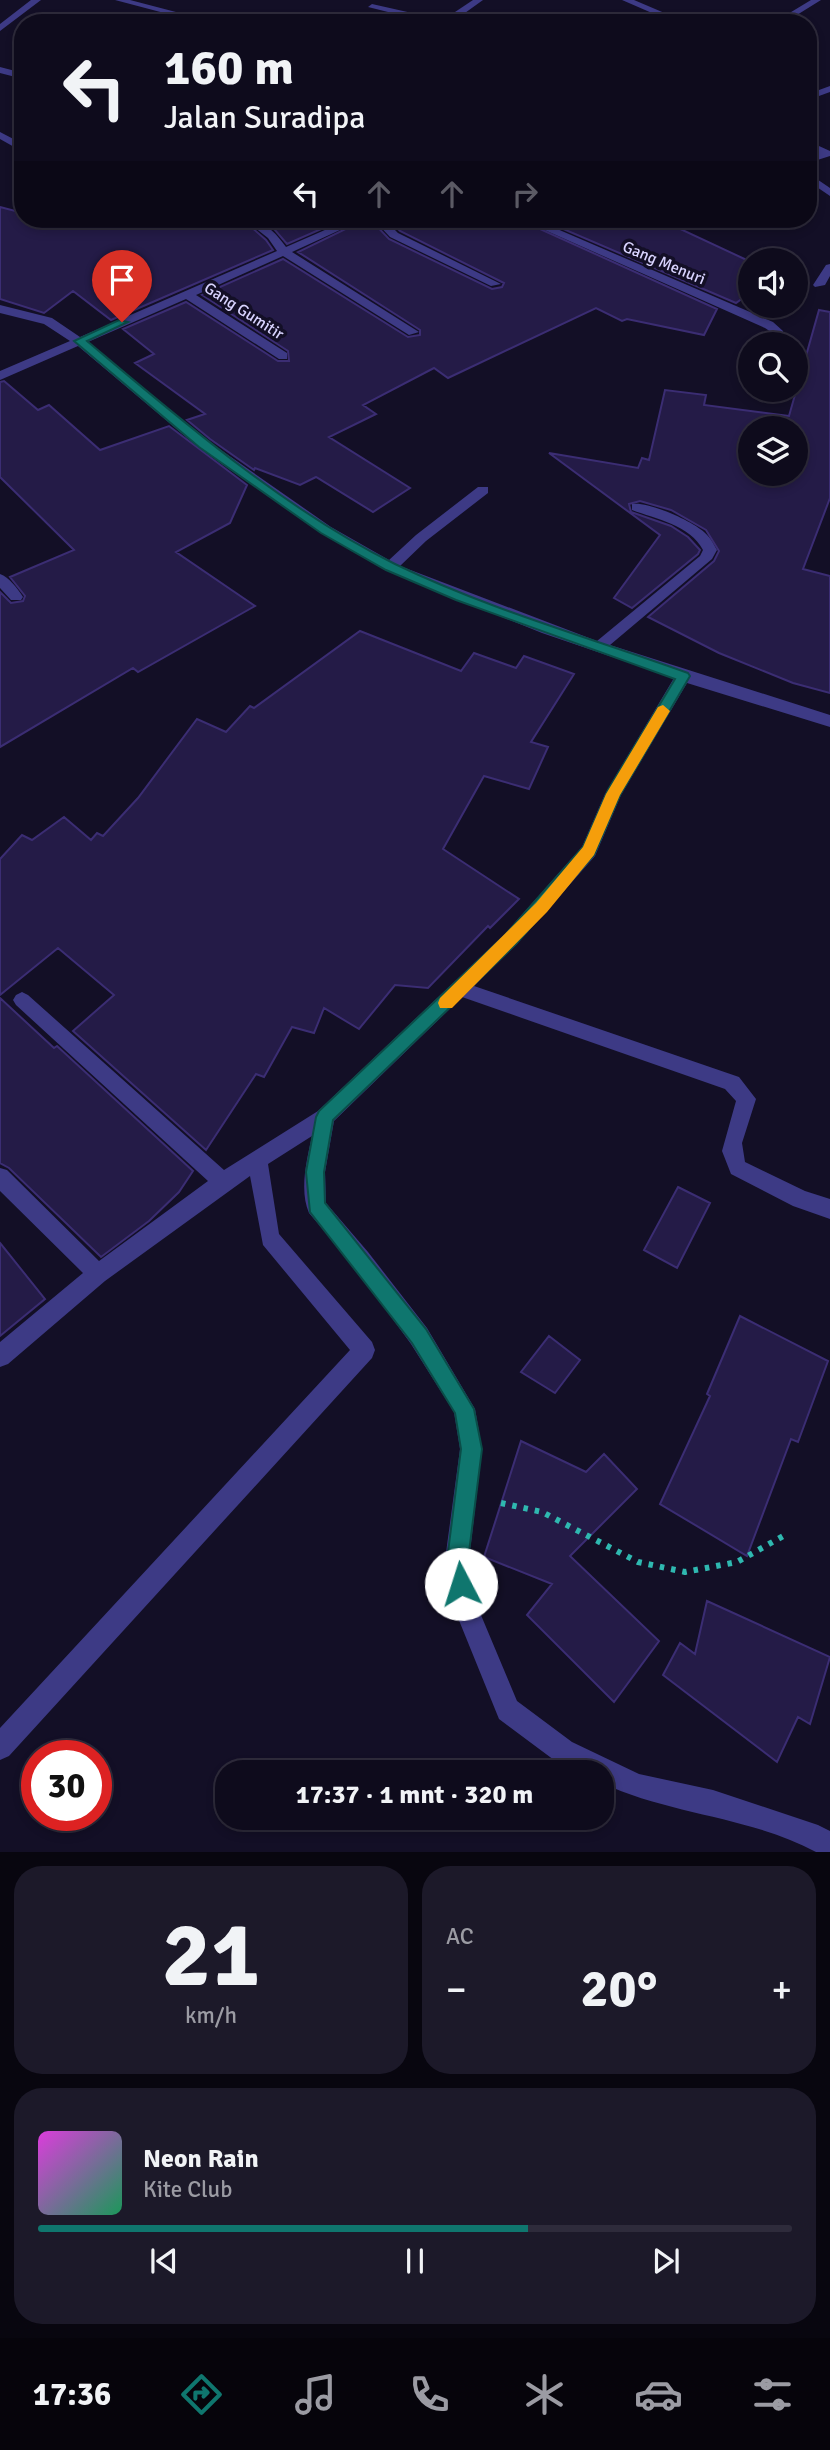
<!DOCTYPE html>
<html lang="id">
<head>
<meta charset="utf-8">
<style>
  body { margin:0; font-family:Signika,sans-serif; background:#1c1929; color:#f1f3f6; height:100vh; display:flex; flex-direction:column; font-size:26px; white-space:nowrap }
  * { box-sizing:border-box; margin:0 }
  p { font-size:23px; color:#9b9ba3 }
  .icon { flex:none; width:38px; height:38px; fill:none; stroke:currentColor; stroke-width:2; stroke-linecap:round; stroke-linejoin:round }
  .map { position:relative; height:1852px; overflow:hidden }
  .details { display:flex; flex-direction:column; gap:14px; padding:14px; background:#08060f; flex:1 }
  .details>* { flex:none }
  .hud { position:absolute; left:14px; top:14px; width:803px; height:214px; border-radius:28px; box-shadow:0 4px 10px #0003,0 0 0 2px #2e2b3b; background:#0e0b1c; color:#f1f3f6; overflow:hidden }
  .fabs { position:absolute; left:738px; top:248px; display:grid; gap:14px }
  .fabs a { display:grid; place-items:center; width:70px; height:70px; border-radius:50%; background:#0e0b1c; box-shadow:0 4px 10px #0003,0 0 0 2px #2e2b3b; font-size:35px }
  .speed { position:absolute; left:21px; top:1740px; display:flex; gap:14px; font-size:35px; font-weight:700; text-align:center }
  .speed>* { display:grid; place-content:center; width:91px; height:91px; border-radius:50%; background:#0e0b1c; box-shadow:0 4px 10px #0003,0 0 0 2px #2e2b3b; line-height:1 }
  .speed .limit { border:10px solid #d22; background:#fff; color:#111 }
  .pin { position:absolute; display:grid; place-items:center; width:60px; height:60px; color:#fff; margin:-72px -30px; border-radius:50% 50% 50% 0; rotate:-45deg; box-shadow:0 0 7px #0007 }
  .pin .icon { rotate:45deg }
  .me { position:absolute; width:77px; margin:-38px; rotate:355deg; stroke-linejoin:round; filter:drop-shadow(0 0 5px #0008) }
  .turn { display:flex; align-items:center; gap:24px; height:147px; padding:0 35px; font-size:32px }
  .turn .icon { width:91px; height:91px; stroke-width:2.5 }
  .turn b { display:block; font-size:49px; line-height:60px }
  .lanes { display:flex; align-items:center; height:66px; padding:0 35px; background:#0003; justify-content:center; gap:35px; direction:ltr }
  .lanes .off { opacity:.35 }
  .big { font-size:52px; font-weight:700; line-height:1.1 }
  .details .card { flex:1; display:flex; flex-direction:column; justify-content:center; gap:10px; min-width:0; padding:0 24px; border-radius:28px; background:#1c1929 }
  .details .dial { align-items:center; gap:0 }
  .dial b { font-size:91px; line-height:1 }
  .song { display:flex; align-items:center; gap:21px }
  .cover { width:84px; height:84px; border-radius:10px; background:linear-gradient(135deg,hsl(300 70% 55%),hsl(150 70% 35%)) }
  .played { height:7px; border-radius:4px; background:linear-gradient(90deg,#0f766e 65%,#2e2b3b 65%) }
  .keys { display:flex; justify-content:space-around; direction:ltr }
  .heat { display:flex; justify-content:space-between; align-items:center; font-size:38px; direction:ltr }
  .details .tiles { flex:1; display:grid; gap:14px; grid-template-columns:1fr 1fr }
  .card:last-child { grid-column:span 2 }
  .trip { position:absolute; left:215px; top:1760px; width:399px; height:70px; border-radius:28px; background:#0e0b1c; box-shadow:0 4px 10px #0003,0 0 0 2px #2e2b3b; font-weight:700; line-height:70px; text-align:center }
  .tabs { display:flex; height:112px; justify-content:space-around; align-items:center; background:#06040b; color:#9b9ba3 }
  .tabs .icon { width:49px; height:49px }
  .tabs .on { color:#0f766e }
  .tabs b { font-size:32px; color:#f1f3f6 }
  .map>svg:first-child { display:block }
</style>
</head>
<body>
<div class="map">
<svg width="830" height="1852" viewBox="0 0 830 1852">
  <rect width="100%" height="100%" fill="#130f26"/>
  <path fill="#241b47" stroke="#3b2d73" stroke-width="2" fill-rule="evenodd" d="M0 207 23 213V219H242L266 240 273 250 111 320 73 291 44 313 0 299Z
    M258 219H344L287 244 275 230Z
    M366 219H370L389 239 492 289 502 287 504 283 400 231 387 219H518L717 309 704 335 627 319 622 321 596 308 448 378 434 368 363 405 376 414 329 437 410 488 373 512 316 477 300 485 255 468 254 470 210 439 187 420 205 414 135 363 154 354 123 329 186 302 278 361H289L288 351 202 295 283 259 408 337 420 335V330L298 252Z
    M540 219H659L751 262V292L736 303Z
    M819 310 830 312V498L803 569 830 576V693L793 683 719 653 648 617 714 561 719 551 706 530 671 510 640 501 629 504 631 512 671 526 688 537 700 550 698 554 632 608 614 598 660 535 549 453 638 468 642 458 649 460 665 390 706 395 704 405 789 416ZM751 429H796V474H751Z
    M4 381 38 410 49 405 100 450 169 426 247 485 230 523 176 552 255 606 138 672 133 668 0 747V592L11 603 23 601 25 596 10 577 74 550 0 477V382Z
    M360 631 461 671 474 653 516 668 524 656 574 674 531 742 548 747 529 789 484 776 443 849 519 899 490 928 488 926 428 988 395 985 359 1029 324 1008 314 1033 292 1027 264 1077 256 1074 206 1150 73 1031 114 995 58 948 0 995V859L22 835 32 840 64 817 91 840 97 833 103 836 138 798 197 719 226 732 250 706 254 708Z
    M0 998 54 1048 57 1046 193 1171 179 1192 149 1221 101 1257 9 1168 0 1163Z
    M678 1187 710 1203 677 1268 644 1250Z
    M0 1243 45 1299 0 1336Z
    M740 1316 828 1361 798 1442 791 1439 747 1556 660 1504 710 1396 707 1394Z
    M549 1336 580 1360 555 1393 521 1372Z
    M521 1441 586 1472 604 1454 637 1489 570 1556 659 1641 614 1702 527 1615 552 1584 484 1557Z
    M707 1601 830 1657 810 1724 798 1717 777 1762 663 1675 680 1643 695 1654Z"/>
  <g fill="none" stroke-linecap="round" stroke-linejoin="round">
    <path stroke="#2fb8b0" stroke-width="6" stroke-dasharray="4.5 7" stroke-linecap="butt" d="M501 1503 542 1512 638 1562 685 1572 737 1562 785 1535"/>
    <path fill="#3d3a85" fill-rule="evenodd" d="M31 0H41L0 31V24Z
      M115 0H130L218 23H202Z
      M473 0H483L451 23H432L368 7 372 4 443 20Z
      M622 0H634L688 23H675Z
      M811 0H821L784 23H773Z
      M0 67 23 73V79L0 73Z
      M830 86V92L808 100V94Z
      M0 132 23 144V152L0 139Z
      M808 141 830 151V156L808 163V157L818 153 808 148Z
      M808 173 830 188V196L808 181Z
      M244 219C263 219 275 232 286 247L350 219H364L292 252 419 332 409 335 283 256 196 295 287 353V359H279L186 299 88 342 208 441 331 527 389 560 416 535 478 487H488V493L426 541 400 566 597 641 700 556 703 550C690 525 656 519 632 510V504C648 501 692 521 704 532 710 537 713 543 717 550L712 559 610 645 830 715V727L687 683 621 795 595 856 517 944 474 986 739 1077 756 1099 742 1143 745 1162 805 1191 830 1199V1219L793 1206 731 1174 722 1151 736 1101 725 1089 462 997 334 1121 325 1172 326 1203 368 1252 427 1328 475 1409 482 1449 469 1560 478 1608 517 1701 572 1742 639 1774 713 1790 818 1825 830 1831V1852H816C749 1816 670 1815 602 1783V1773H581L554 1760 499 1719 454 1608 445 1560 460 1449 454 1412 411 1344 354 1266 309 1213C299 1190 307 1159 312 1136L268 1164 279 1234 372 1342 375 1350 372 1358 9 1756 0 1760V1728L350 1350 263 1245 250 1176 105 1281 8 1364 0 1367V1342L83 1273 0 1191V1168L7 1170 99 1261 208 1181 16 1005 13 1000 16 995 22 992 28 995 224 1170 318 1111 505 934 582 847 605 794 674 678 542 633 385 570 321 533 198 447 78 346 0 380V371L70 341 44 324 0 313V305L52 318 80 337 277 251 268 238Z
      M373 219H384L398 233 501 284 491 286 390 237Z
      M520 219H534L773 322 783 331 784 345H772L771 332 765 328Z
      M830 264V276L825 285 815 287 813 285 826 265Z
      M0 574C9 577 18 589 23 597L21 600H11L0 588Z"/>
  </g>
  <path fill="#0f766e" stroke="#0a4d48" stroke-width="2" d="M119 320 128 322 87 341C181 420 285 510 395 564 488 609 591 638 688 673L690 676 620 795 594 855 516 944 333 1120 324 1172 325 1203 426 1329 474 1409 482 1449 468 1560 472 1584 469 1592 461 1595 454 1592 447 1560 461 1449 455 1413 412 1343 310 1212 306 1172 316 1117 319 1111 505 935 583 847 608 790 675 679 456 600 386 570 321 533 199 447 74 341Z"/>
  <path fill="#f59e0b" d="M663 705 670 711 620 795 594 855 547 912 452 1008H440L438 1003 440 998 536 903 583 847 606 794 658 707Z"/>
  <g text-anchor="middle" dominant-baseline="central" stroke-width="7" stroke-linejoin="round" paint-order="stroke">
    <g font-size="16" fill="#d9d4ff" stroke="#130f26">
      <text transform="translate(664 263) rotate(23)">Gang Menuri</text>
      <text transform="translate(244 311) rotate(33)">Gang Gumitir</text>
    </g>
  </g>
</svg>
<div class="fabs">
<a><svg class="icon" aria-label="sound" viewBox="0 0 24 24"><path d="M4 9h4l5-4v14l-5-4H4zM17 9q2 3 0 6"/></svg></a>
<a><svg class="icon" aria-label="search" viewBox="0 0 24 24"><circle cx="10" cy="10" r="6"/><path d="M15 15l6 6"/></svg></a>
<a><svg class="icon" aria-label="layers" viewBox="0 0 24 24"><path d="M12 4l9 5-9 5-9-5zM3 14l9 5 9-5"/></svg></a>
</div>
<div class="speed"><div class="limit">30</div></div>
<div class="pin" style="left:122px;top:322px;background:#d93025"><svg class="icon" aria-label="arrive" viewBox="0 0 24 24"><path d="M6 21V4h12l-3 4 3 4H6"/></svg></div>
<svg class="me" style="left:461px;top:1584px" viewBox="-20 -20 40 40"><circle r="19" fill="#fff"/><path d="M0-13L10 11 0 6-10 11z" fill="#0f766e"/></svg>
<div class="trip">17:37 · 1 mnt · 320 m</div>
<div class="hud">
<div class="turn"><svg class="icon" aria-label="left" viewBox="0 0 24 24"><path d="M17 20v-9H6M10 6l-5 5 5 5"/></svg><div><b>160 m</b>Jalan Suradipa</div></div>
<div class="lanes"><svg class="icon" aria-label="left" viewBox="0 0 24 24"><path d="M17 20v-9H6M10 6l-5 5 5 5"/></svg><svg class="icon off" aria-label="ahead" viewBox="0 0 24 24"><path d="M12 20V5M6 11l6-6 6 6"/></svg><svg class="icon off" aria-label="ahead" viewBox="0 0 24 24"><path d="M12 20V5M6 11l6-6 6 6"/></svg><svg class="icon off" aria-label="right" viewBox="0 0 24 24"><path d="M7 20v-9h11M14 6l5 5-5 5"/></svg></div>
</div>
</div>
<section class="details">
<div class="tiles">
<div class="card dial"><b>21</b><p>km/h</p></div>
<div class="card"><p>AC</p>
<div class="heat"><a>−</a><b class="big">20°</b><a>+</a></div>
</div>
<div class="card">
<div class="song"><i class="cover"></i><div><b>Neon Rain</b><p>Kite Club</p></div></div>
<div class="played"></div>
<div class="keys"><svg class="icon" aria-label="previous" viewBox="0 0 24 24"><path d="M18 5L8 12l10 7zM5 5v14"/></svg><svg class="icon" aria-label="pause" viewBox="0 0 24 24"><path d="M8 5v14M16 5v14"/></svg><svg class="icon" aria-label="next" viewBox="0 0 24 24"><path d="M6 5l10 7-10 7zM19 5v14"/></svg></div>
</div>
</div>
</section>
<nav class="tabs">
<b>17:36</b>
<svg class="icon on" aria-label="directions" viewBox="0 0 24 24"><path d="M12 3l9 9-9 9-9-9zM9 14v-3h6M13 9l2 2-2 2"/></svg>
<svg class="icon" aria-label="music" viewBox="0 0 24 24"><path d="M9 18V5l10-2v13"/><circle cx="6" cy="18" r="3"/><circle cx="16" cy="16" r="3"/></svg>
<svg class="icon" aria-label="phone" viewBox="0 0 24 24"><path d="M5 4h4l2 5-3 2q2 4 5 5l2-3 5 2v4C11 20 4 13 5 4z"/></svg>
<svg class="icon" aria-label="climate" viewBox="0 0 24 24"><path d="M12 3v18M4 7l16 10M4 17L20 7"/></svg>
<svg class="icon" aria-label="car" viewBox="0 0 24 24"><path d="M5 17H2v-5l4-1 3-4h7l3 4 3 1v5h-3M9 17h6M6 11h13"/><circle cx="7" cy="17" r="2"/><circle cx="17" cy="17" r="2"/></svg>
<svg class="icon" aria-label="filters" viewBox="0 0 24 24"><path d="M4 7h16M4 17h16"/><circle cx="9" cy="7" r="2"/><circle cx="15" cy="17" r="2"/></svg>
</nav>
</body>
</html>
